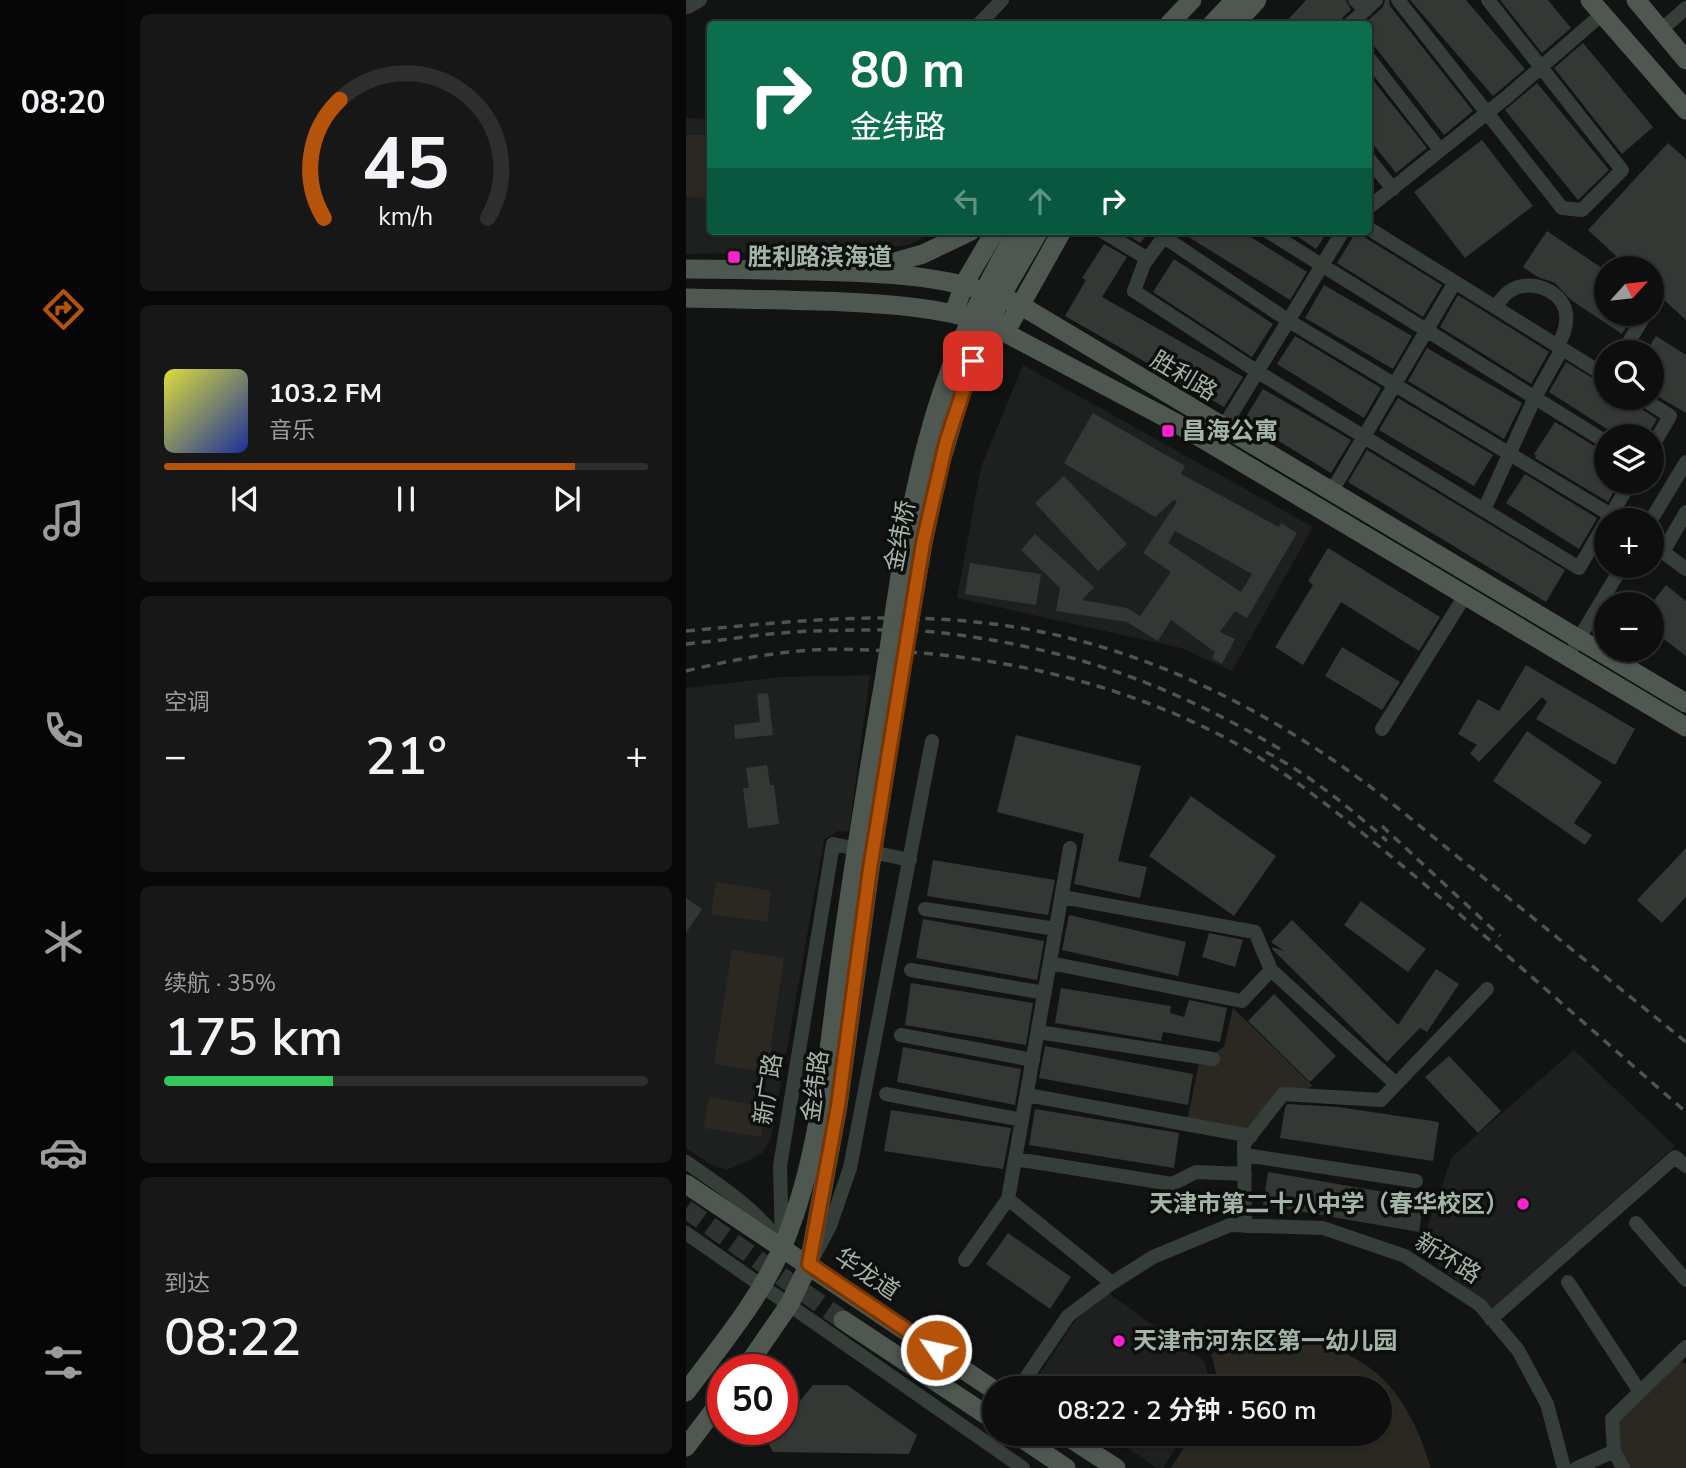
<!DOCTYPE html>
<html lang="zh">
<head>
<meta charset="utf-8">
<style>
  body { margin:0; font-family:"Nunito Sans","Noto Sans SC",sans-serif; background:#171717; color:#f1f3f6; height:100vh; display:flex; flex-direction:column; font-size:26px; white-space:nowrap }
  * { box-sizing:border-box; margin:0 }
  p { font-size:23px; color:#9b9c9e }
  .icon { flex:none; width:38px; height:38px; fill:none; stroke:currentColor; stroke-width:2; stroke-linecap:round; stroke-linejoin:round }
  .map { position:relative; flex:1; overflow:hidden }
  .sheet { display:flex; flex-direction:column; gap:14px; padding:14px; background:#080808; width:560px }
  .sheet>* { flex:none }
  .banner { position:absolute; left:21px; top:21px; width:665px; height:214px; border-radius:7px; box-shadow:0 2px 5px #0004,0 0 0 2px #2e2e2e; background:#0b6e4f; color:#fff; overflow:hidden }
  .needle { width:46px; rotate:63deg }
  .buttons { position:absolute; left:908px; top:256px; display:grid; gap:14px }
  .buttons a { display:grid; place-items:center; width:70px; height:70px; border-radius:50%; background:#0e0e0e; box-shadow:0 2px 5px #0004,0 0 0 2px #2e2e2e; font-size:35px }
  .speed { position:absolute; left:21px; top:1354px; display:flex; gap:14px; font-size:35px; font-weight:700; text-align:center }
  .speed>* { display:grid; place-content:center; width:91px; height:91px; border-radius:50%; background:#0e0e0e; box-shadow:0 2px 5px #0004,0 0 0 2px #2e2e2e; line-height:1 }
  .speed .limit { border:10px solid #d22; background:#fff; color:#111 }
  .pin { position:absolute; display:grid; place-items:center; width:60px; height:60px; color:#fff; margin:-30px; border-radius:14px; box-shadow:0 4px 10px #0006 }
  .me { position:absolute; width:77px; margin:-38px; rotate:304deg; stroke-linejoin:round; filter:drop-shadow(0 0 5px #0008) }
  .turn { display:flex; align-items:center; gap:24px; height:147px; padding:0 28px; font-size:32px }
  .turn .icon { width:91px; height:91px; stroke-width:2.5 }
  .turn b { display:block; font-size:49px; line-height:60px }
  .lanes { display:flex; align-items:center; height:66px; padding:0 28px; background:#0003; justify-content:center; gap:35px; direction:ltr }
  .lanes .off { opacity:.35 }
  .big { font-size:52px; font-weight:600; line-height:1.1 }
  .sheet .card { flex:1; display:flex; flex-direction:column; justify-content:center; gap:10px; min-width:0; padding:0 24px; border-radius:10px; background:#171717 }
  .sheet .dial { align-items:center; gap:0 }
  .dial svg { height:182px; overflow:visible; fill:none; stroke:#2e2e2e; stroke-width:7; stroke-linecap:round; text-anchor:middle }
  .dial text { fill:#f1f3f6; stroke:none }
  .song { display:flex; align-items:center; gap:21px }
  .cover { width:84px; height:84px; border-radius:10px; background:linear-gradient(135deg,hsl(60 70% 55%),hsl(230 70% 35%)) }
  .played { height:7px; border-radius:4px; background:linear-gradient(90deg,#b45309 85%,#2e2e2e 85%) }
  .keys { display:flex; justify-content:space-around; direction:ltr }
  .heat { display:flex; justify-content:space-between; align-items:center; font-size:38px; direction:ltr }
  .charge { height:10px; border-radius:5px; background:linear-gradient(90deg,#34c759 35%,#2e2e2e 0) }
  .trip { position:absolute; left:296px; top:1376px; width:410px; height:70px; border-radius:35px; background:#0e0e0e; box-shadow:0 2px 5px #0004,0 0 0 2px #2e2e2e; font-weight:600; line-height:70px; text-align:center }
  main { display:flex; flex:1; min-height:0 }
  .dock { display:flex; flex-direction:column; width:126px; justify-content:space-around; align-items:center; background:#060606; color:#9b9c9e }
  .dock .icon { width:49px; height:49px }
  .dock .selected { color:#b45309 }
  .dock b { font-size:32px; color:#f1f3f6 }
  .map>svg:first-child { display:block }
</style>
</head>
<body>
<main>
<nav class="dock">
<b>08:20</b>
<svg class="icon selected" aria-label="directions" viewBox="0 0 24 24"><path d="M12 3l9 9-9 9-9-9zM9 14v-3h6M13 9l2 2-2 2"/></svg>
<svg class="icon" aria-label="music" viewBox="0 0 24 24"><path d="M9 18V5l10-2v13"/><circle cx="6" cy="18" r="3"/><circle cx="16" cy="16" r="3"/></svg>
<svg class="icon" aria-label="phone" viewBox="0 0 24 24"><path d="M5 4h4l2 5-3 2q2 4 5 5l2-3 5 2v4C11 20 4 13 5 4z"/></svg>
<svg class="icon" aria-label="climate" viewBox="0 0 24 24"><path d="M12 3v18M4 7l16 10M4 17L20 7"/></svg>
<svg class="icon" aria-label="car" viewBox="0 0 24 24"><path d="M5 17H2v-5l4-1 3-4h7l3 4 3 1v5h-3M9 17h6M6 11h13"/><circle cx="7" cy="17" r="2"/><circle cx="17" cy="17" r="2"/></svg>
<svg class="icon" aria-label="filters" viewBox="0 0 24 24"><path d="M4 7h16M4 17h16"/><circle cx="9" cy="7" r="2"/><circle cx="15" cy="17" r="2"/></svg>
</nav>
<section class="sheet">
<div class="card dial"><svg viewBox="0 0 100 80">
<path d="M14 69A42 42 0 1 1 86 69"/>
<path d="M14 69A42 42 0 0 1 21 17" stroke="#b45309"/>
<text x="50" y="56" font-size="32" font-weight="700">45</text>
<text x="50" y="72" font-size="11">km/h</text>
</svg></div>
<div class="card">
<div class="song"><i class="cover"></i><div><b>103.2 FM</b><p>音乐</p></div></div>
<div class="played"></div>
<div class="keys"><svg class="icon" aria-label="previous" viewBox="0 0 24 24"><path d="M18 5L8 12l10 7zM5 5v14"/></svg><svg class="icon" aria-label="pause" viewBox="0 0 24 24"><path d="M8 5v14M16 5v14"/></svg><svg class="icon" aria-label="next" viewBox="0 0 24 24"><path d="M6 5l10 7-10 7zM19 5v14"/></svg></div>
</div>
<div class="card"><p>空调</p>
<div class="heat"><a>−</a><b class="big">21°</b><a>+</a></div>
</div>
<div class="card"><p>续航 · 35%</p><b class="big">175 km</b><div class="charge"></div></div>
<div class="card"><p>到达</p><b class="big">08:22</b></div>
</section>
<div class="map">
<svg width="1000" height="1468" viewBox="0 0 1000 1468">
  <rect width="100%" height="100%" fill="#121313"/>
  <path fill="#1e201f" d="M0 118 24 119V231H251L225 244 187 251 0 254Z
    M337 365 627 527 546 671 495 648 271 598 295 467Z
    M184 675 163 832 152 831 138 840 85 1139 76 1153 58 1163 40 1170 24 1164 0 1148V688L95 677Z
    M888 1050 989 1146 807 1309 733 1250 766 1157Z
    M421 1292 518 1361 526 1388H351L347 1384 389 1321Z
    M419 1433H499L477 1468H471Z"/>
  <path fill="#2b2822" d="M0 135H24V198L0 197Z
    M30 882 85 891 81 922 25 914Z
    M46 950 98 958 81 1072 28 1064Z
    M547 1008 627 1086 592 1100 564 1133 501 1121 513 1063 538 1047Z
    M23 1097 80 1107 75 1137 18 1128Z
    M590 1337C680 1346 719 1383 745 1468H485L507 1433H693V1388H534L525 1354 565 1338Z
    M993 1360 1000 1364V1468H942L920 1423Z"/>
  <path fill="#343835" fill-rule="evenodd" d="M620 0H660L665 10 657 17 655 24H598Z
    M699 0H703L704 6 787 111 758 135 682 38V24H678L697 7Z
    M724 0H780L839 69 807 96Z
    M814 0H862L885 28 856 53Z
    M897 43 967 127 936 154 868 68Z
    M682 74 741 148 710 173 682 138Z
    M851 83 923 170 892 200 819 110Z
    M796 140 847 206 779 258 728 192Z
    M982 143 1000 159V320L966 289V268H943L902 230Z
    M435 231H465L454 243Z
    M493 231H555L621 272 604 300Z
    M603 231H642L630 249Z
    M861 231 920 271V313H949L936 334 885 300 869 283 852 277 837 267Z
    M670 232 756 285 737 317 651 263Z
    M418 244 441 257 416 297 557 377 538 407 379 316 400 280 396 278Z
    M488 259 587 324 566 357 467 292Z
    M638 285 726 336 707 369 619 318Z
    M772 295 863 352 845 384 754 327Z
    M609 336 695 388 678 418 591 364Z
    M970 336 1000 355V413L966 393V352H960Z
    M741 348 836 403 818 439 722 381Z
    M880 362 920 386V397H941L949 405 971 419 961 436H932L863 392Z
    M577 389 665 440 645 473 558 420Z
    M712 398 807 455 788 486 693 430Z
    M407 413 499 466 495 474 593 527 595 523 611 533 561 618 549 611 534 632 549 639 536 664 526 658 529 652 485 620 472 641 441 622 370 611 374 588 335 550 349 534 408 587 396 600 441 608 454 616 485 572 457 553 491 502 488 500 469 517 378 463ZM489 531 566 574 555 592 482 543Z
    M869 422 920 453V481H934L922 502 849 458 850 456 848 454Z
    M681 450 879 570 860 602 662 482Z
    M839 474 911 518 893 549 820 503Z
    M378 476 441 544 412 571 349 503Z
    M642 548 754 617 733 651 655 602 617 665 589 647 627 585 622 581Z
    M284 563 355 574 350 605 279 594Z
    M980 585 1000 601V656L966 630V603Z
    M656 647 714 682 696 710 639 676Z
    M840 665 949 729 929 765 850 719 861 702 856 697 793 762 784 753 791 745 772 734 792 699 813 711Z
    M82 693 87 735 49 739 48 725 74 722 71 694Z
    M841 731 916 782 888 823 906 835 899 845 807 781Z
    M330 735 455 766 432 861 461 867 454 898 388 884 398 834 311 812Z
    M81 765 84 785H88L93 824 62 828 57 788H63L60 768Z
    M505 796 590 856 548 916 463 856Z
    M1000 848V897L976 923 951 900Z
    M247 860 369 880 362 915 241 896Z
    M0 898 16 909 0 933Z
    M675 901 740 949 722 972 658 925Z
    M383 915 500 942 492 976 376 950Z
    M237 919 358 941 351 980 230 958Z
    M606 920 712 1025 750 969 773 984 741 1032 734 1028 701 1062 587 950 586 947 598 951 585 942Z
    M523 933 557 940 549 967 516 957Z
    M225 983 347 1003 340 1045 219 1025Z
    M375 988 485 1006 484 1013 498 1017 503 1000 541 1008 534 1042 477 1032 475 1041 369 1023Z
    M588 994 650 1056 624 1082 562 1021Z
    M359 1046 507 1074 502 1105 353 1078Z
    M217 1047 335 1069 329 1105 211 1082Z
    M763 1056 815 1111 792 1133 739 1077Z
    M601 1104 652 1107 753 1122 747 1161 594 1138 599 1108Z
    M349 1109 493 1133 488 1168 343 1145Z
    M205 1110 325 1128 317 1169 198 1151Z
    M582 1172 738 1199 733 1232 577 1205Z
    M322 1233 385 1277 364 1309 300 1264Z
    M127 1385H161L231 1435 223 1454 87 1452 81 1441 90 1430H96V1422Z"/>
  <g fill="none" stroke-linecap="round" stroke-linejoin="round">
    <path stroke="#2f3331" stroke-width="19" stroke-dasharray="19 10" stroke-linecap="butt" d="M0 1209 157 1320"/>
    <path stroke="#363e3a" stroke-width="14" d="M669 0 680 10
      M712 0 876 208 896 210 936 170 802 0
      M0 6 2 7 14 0
      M293 24 316 0
      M664 24 690 0
      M975 30 1000 8
      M682 57 754 150
      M682 158 707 189
      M682 208 822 96 915 15
      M682 228 920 376
      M416 231 462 259
      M482 231 458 264 448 291 572 372 893 568 920 522
      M581 231 920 442
      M478 237 603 321 925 515
      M809 307C814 302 818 294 824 291 842 279 872 288 879 309 883 323 878 335 871 346
      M937 352 960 313
      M954 397 984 416 966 447
      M537 428 657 231
      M646 491 769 282
      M798 510 849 397 876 349
      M1000 512 977 552 1000 569
      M922 520 945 481
      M965 520 1000 462
      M889 645 937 565
      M696 729 780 594
      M384 848 322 1199 426 1283
      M376 897 569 932 585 970 710 1084
      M239 909 370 929
      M364 963 556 1001 585 970
      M225 970 359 993
      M352 1032 527 1059
      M215 1035 347 1060
      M200 1094 336 1120
      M341 1095 565 1136
      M559 1155 730 1181
      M329 1159 486 1184 510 1172 559 1174
      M0 1162C34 1186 70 1208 94 1243
      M950 1223 1000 1280
      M559 1226 558 1144 597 1094 695 1100 801 989
      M0 1233 337 1468
      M96 1242 94 1166 147 844 224 860
      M129 1254 144 1226 164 1168 246 741
      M279 1260 322 1199
      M882 1282 954 1392
      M805 1319 989 1157 1000 1166
      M333 1388 382 1316 426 1283 467 1257 544 1225 637 1228 719 1256 794 1305 832 1350 861 1404 878 1468
      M928 1451 937 1468
      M891 1468 928 1451 926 1419 1000 1347"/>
    <path stroke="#4e5851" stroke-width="19" d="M904 0 1000 110
      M950 0 1000 60
      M483 24 506 0
      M526 24 549 0
      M549 24 571 0
      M191 267 237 254 285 231
      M0 269C43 269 86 270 129 271 199 273 269 274 334 305L1000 703
      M0 298C53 299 105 300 158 302 206 304 251 308 297 321L490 423 1000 727
      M268 313 278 284 309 231
      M320 331 376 231
      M0 1184 308 1390
      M157 1320 308 1420
      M58 1370 103 1305 123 1264 152 1106 184 869 211 696 237 543 253 468 277 387 298 335 322 284 353 231
      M0 1392C35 1345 75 1298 98 1243 135 1153 142 1051 155 955 168 861 183 768 199 675 211 597 221 516 242 439 261 366 293 296 331 231
      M328 1433 380 1468
      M376 1433 430 1468
      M0 1447 37 1398"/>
    <path stroke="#4c5650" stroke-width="3.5" stroke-dasharray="9 7" stroke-linecap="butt" d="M0 631C117 620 234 608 351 631 470 654 580 710 678 782 717 811 754 843 793 874 862 930 931 986 1000 1042
      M0 644C42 640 85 632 127 631 171 630 222 628 265 634 391 650 490 687 599 752
      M0 671C41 661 83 653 125 650 152 648 179 650 206 651 319 657 432 683 534 735 605 772 668 826 730 877 821 954 910 1034 1000 1112
      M580 752C624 775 664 808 701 841
      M696 826 814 936"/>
  </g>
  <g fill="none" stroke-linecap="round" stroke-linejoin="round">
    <defs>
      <path id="route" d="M250 1350 123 1264 152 1106 184 869 237 543 260 443 287 361"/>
    </defs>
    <use href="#route" stroke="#753606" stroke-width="18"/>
    <use href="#route" stroke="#b45309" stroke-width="12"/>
  </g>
  <g fill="#fc21cf" stroke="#0d0e0e" stroke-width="2.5">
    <rect x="41" y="250" width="14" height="14" rx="3.5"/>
    <rect x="475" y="424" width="14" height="14" rx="3.5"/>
    <circle cx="837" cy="1204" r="7"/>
    <circle cx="433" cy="1341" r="7"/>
  </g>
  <g text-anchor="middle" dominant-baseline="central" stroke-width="7" stroke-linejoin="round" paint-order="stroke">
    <g font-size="24" font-weight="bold" fill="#a2b5a7" stroke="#0d0e0e" text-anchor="start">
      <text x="62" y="257">胜利路滨海道</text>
      <text x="496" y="431">昌海公寓</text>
      <text x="823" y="1204" text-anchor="end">天津市第二十八中学（春华校区）</text>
      <text x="447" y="1341">天津市河东区第一幼儿园</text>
    </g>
    <g font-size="24" fill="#a2b5a7" stroke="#0d0e0e">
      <text transform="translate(498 376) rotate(31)">胜利路</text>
      <text transform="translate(214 536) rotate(-79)">金纬桥</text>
      <text transform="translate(129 1086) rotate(-82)">金纬路</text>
      <text transform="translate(82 1089) rotate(-81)">新广路</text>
      <text transform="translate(762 1258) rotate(32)">新环路</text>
      <text transform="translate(181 1274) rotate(34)">华龙道</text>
    </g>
  </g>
</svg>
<div class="buttons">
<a><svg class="needle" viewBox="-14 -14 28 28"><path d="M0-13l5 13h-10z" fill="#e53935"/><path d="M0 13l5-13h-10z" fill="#9b9c9e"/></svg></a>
<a><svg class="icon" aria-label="search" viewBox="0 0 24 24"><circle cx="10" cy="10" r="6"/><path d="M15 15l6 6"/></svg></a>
<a><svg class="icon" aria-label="layers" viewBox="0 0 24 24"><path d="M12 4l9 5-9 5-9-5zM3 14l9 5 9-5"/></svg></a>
<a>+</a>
<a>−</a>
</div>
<div class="speed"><div class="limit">50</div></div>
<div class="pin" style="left:287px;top:361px;background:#d93025"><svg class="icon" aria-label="arrive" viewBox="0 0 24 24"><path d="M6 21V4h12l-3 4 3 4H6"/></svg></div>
<svg class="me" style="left:250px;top:1350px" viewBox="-20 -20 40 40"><circle r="17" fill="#b45309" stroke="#fff" stroke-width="3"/><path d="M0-11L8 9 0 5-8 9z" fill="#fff"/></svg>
<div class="trip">08:22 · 2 分钟 · 560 m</div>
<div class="banner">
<div class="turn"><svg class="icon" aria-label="right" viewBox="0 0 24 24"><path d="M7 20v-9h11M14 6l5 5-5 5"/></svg><div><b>80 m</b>金纬路</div></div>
<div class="lanes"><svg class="icon off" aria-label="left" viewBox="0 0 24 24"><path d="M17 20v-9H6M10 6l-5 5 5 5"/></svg><svg class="icon off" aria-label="ahead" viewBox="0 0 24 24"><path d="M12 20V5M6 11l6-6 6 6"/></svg><svg class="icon" aria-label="right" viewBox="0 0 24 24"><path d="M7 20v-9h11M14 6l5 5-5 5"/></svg></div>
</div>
</div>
</main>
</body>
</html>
